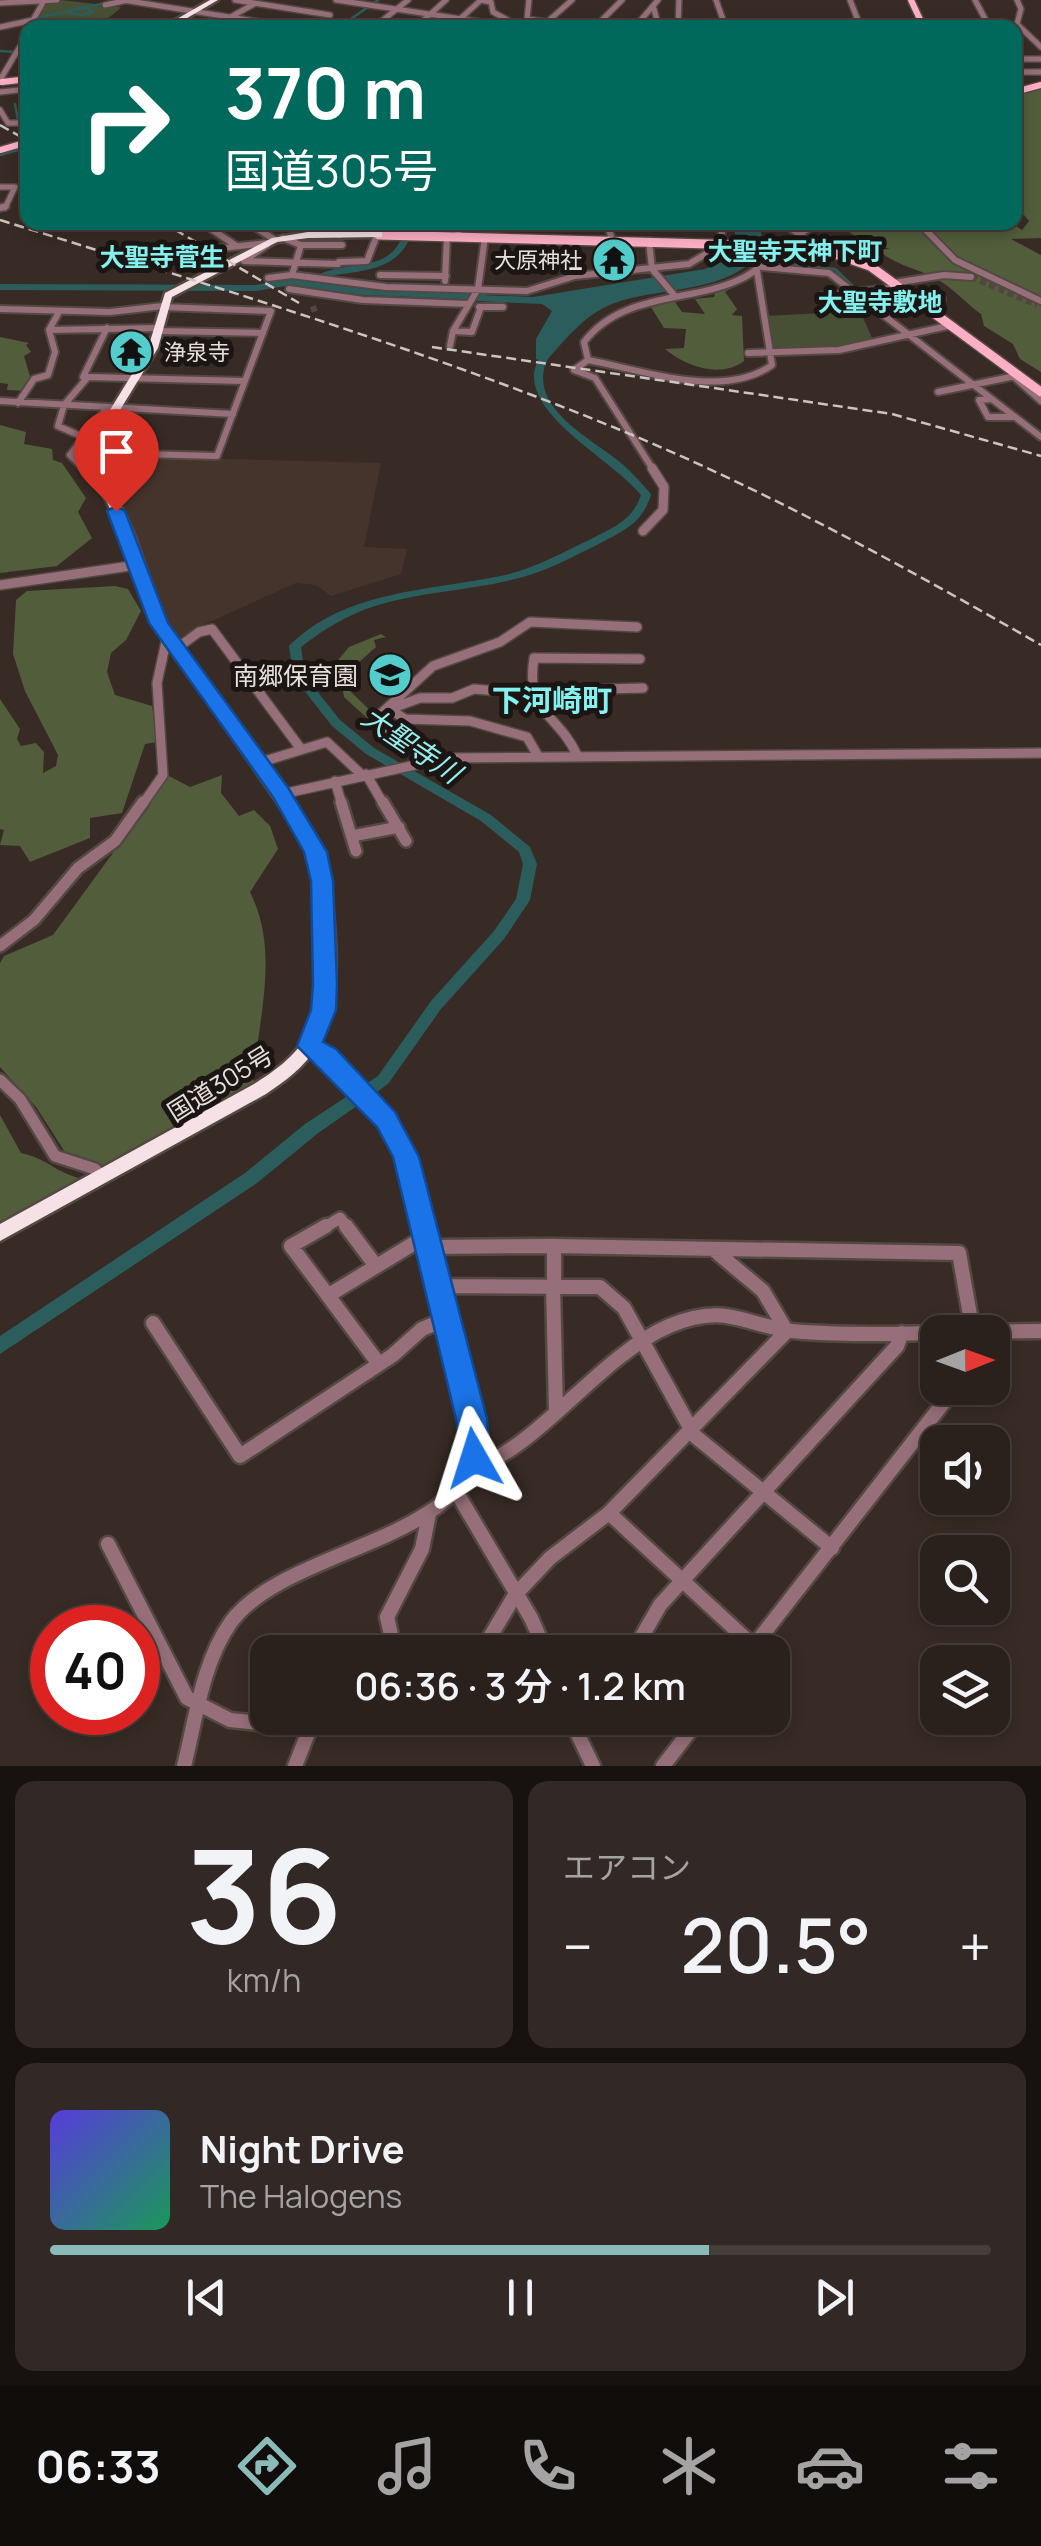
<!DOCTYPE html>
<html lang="ja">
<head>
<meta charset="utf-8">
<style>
  body { margin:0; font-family:Manrope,"Noto Sans JP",sans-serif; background:#322825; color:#f1f3f6; height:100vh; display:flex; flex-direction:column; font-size:38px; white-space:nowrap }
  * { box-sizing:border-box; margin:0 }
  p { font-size:32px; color:#a5a3a3 }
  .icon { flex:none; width:55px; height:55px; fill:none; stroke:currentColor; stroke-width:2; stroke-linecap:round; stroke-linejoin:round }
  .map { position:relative; height:1766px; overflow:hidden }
  .panel { display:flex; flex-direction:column; gap:15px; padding:15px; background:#17120f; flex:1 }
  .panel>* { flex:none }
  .banner { position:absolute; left:20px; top:20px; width:1002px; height:210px; border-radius:20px; box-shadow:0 5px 15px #0003,0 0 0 2px #463e3b; background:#00695c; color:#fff; overflow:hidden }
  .needle { width:65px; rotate:89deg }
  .buttons { position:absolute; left:920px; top:1315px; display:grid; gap:20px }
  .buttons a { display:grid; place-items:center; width:90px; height:90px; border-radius:20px; background:#2a201c; box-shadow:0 5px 15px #0003,0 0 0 2px #463e3b; font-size:50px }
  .speed { position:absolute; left:30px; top:1605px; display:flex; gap:20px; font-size:50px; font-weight:700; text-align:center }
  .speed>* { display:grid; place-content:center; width:130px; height:130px; border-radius:50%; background:#2a201c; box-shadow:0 5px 15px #0003,0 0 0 2px #463e3b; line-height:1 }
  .speed .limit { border:15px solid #d22; background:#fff; color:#111 }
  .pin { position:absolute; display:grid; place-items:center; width:85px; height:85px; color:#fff; margin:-102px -42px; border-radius:50% 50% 50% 0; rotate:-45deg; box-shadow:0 0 10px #0007 }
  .pin .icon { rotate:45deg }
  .me { position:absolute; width:110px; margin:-55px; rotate:354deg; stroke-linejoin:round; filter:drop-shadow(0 0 8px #0008) }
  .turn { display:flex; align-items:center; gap:35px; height:210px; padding:0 40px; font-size:45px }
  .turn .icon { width:130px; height:130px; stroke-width:2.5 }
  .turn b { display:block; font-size:70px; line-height:85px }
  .big { font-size:75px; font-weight:600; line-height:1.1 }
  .panel .tile { flex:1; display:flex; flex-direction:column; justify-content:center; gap:15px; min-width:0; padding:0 35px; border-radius:20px; background:#322825 }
  .panel .dial { align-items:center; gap:0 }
  .dial b { font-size:130px; line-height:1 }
  .song { display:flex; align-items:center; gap:30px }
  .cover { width:120px; height:120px; border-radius:15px; background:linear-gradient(135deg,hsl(250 70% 55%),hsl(150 70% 35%)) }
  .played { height:10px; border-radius:5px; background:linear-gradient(90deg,#8bbbb9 70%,#463e3b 70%) }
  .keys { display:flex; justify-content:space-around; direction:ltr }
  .heat { display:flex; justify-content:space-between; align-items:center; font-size:55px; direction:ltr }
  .panel .tiles { flex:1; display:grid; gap:15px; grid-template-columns:1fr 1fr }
  .tile:last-child { grid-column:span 2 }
  .trip { position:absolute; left:250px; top:1635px; width:540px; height:100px; border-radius:20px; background:#2a201c; box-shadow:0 5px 15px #0003,0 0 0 2px #463e3b; font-weight:600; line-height:100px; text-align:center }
  .dock { display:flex; height:160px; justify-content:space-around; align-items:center; background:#110d0b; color:#a5a3a3 }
  .dock .icon { width:70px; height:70px }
  .dock .current { color:#8bbbb9 }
  .dock b { font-size:45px; color:#f1f3f6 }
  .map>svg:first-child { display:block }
</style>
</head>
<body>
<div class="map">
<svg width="1041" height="1766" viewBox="0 0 1041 1766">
  <rect width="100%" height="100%" fill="#382b25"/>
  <path fill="#45342b" d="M105 456 381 463 364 547 407 549 401 574 331 596 316 585 296 583 203 625 179 643 157 608 102 470Z"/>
  <path fill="#475035" d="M61 0 121 7C97 34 58 28 28 22L38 20 46 3Z
    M860 311 873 340 838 348 772 350 766 316Z"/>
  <path fill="#515d3b" d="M1041 87V238L1011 239 1041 255V372L1020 359 1013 344 984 326 981 314C968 305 957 292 943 283 921 268 902 269 879 251L890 248 871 247 836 223 1010 222 1022 230 1029 221 1024 215 1015 216V94Z
    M744 280 725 292 737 309 732 315 742 316 744 361C720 379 685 366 665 349L684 348 686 329 664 328 649 304 673 299 682 312 705 314 695 299 714 297 716 290Z
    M0 337 29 343 26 345 31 352 24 356 31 380 25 391 7 390 8 384 0 383Z
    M0 425 26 432 24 444 52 449 53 460 62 463 86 498 78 512 92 538 57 566 0 573Z
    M115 586 128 589 141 611 126 640 111 653 107 672 115 695 152 706 158 742 145 744 122 813 90 818V838L30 862 20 846 0 845 4 830 0 829V699L20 729 17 739 21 746 36 743 44 752 43 773 56 766 58 755 25 691 13 654 16 600 27 591Z
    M381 634 386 637 374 640 376 647 357 664 350 691 375 715 367 718 344 697 338 660 349 647Z
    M222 775 221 793 239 816 254 810 270 826 278 849 250 892C274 940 265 990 258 1041L271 1056 247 1068 256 1085 109 1169 65 1152 36 1107 0 1067V963L4 956 53 935 169 776 190 787Z
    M0 1115 21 1153C50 1159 56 1175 89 1180L0 1231Z"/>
  <path fill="#2b5d5c" d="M734 223H759L764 247C732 296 661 285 612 304 584 315 566 339 546 361L536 359V339L552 311 542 304 476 301 479 295 533 297 705 269 724 261 736 246Z"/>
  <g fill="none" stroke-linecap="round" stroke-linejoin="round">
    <path stroke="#2b5d5c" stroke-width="2.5" d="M67 12 79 15
      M39 18 83 27
      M80 23 81 15 93 12 86 8
      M338 28 378 0
      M0 51 28 53
      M15 104 18 120
      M0 155 25 148
      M768 262 835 269 858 291
      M1032 426 1041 433"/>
    <path fill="#2b5d5c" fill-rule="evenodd" d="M113 0 120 1 20 23 17 21Z
      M407 222H415C404 273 366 269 324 277L320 274C357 258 395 276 407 222Z
      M291 279 364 289 485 294 489 297 485 300 364 295 291 285 256 291 0 290V284L256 285Z
      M546 345 554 347C551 354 546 362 544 369 535 410 589 438 616 459 629 469 639 480 650 493L651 495C642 524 623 531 597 545 570 558 541 574 511 580 466 591 419 592 375 606 347 615 324 629 301 647L305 676 340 720 374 748 491 815 530 847 537 864 530 900 504 939 441 1009 388 1084 317 1134 257 1183 0 1354V1336L245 1173 305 1124 378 1076 431 1001 494 931 516 899 523 864 519 852 481 821 366 754 332 726 293 676 289 646C346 589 432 591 505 575 535 568 564 552 591 539 614 527 632 521 641 495 613 460 532 420 534 374 535 364 541 354 546 345Z"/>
    <path stroke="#524640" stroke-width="6" stroke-dasharray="6 4" stroke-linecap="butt" d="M971 277 1037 305
      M311 310 319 307"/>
    <defs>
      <path id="minor-far4" d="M123 0 292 27
        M235 0 330 15
        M336 0 521 28
        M480 0 491 2 493 12 511 22
        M529 0 527 19 587 28
        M716 0 726 28
        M850 0 861 28
        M975 0 990 28
        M1017 0 1021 9 1017 24
        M0 3 57 0
        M105 5 128 0
        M654 9 659 28
        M546 23 572 0
        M597 24 627 28
        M1017 24 1041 47
        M0 27 33 20 44 1
        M211 28 254 4
        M292 28 302 22 335 28
        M373 28 408 0
        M415 28 446 0
        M450 28 481 0
        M594 28 622 0
        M634 28 658 0
        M678 28 679 0
        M684 28H748
        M1015 59H1041
        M1015 72H1041
        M0 80 28 33
        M0 92 28 89
        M0 110 8 123H28
        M0 187H15L5 208H0"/>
      <path id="minor-far3" d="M0 208 6 206
        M201 222 235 245
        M247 222 275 240
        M607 222 612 240
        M781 222 821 248
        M918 222 955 260 1041 301
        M165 226 178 222
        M801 233 819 222
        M308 235 311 222
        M339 235 342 228H379
        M457 237 461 222
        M283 238 301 245H342
        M649 241 652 269 675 296
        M267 245 244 261 338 264
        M213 249 268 243
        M339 262 367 261 377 235
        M763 267 829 273 1041 437
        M292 275 386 287 527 291 575 276 689 264 719 246 722 232 717 222
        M380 275 446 276
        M268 278 292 275 301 245
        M445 281 447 236
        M894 283 944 275 971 277
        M289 289 363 300 469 304
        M821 296 898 287
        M922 303 942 299
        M479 307H503
        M0 309 110 312 163 306
        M49 330 159 328
        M158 331 263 333
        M453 331 472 332 481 307
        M450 346 453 331 478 289 485 237
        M748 353 839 350 952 325
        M588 360 584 342C635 275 743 316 778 242
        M1013 376 1041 401
        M87 377H83L107 328
        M938 392 1015 376
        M992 399 979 400 988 417H1014
        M0 401 233 414
        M18 403 34 379 48 375 55 352 49 330 59 312
        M83 437 58 426 64 405 88 377 244 381
        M102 453 217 456 271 311 162 307
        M97 471 83 468 70 455 105 410
        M654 471 595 378 574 370 588 360C642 370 723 400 772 365L757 271"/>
      <path id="minor-far2" d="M84 468 98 471
        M643 531 663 510 664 487 652 468
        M0 585 137 565
        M176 649 199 632 212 629 301 749
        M533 691 643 688
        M387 710 420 698H452L474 689 532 694
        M391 710 405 719 470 721 527 737 538 756
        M577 755C557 712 525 714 534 658L640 659
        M428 761 375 719 433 666 500 642 530 622 637 627
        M258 763 327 742 362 775
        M366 774 384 805
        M335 781 342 805
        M282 794 447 758 1041 753
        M142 805 163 775 157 683 167 637"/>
      <path id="minor-far1" d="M341 802 356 851
        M383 802 406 841
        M352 836 399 827
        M0 946 34 920 78 868 115 841 143 802
        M309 1046C383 1093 404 1148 424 1229
        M0 1080 20 1099 55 1156 95 1169 102 1178
        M322 1229 340 1218 348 1229"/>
      <path id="minor" d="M326 1226 291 1246 379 1364
        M346 1226 376 1266
        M429 1247 554 1246
        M714 1250 763 1291 786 1330
        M439 1286 600 1287 624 1308 692 1431
        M553 1286 556 1410
        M554 1286V1246L959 1253 973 1332
        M329 1295 426 1236
        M153 1323 240 1456 393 1355 422 1329 446 1319
        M690 1432 832 1548
        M471 1468C534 1453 599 1356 669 1326 731 1300 746 1329 803 1332 882 1337 962 1331 1041 1331
        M457 1493 531 1618 546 1652
        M609 1513 760 1652
        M108 1544 187 1698 230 1720 310 1728
        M395 1652 387 1617 422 1549 429 1514
        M481 1652 515 1595 550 1558 609 1513 787 1331
        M633 1652 660 1605 897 1346 902 1333
        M749 1652 955 1388
        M570 1718 593 1766
        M184 1766C196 1719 202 1663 231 1622 283 1551 459 1541 472 1455 480 1408 437 1279 423 1226
        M295 1766 310 1728 345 1718
        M663 1766 700 1718"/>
      <path id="major-far1" d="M911 0 924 28
        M2 82 28 79
        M1015 92 1041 85
        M0 150 28 142"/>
      <path id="major" d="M379 235 815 247 870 266 1041 392"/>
      <path id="highway" d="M210 0H218L170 28H161Z
        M375 222H383L382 237 308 238 277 242 172 297 158 348 120 410 104 471 134 534 165 623 318 840C335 896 348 994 317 1046 305 1067 285 1081 266 1094L0 1241V1224L254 1084C273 1072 295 1057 306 1036 330 989 319 891 304 841L153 623 122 534 92 471 110 410 148 348 165 293 272 238 308 232H374Z"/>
    </defs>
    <use href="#minor-far4" stroke="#544842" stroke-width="8"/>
    <use href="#minor-far3" stroke="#544842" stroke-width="10"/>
    <use href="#minor-far2" stroke="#544842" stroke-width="12"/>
    <use href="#minor-far1" stroke="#544842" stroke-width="16"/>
    <use href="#minor" stroke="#544842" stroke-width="19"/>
    <use href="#major-far1" stroke="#544842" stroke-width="9"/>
    <use href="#major" stroke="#544842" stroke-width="12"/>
    <use href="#highway" stroke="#544842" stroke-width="5"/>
    <use href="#minor-far4" stroke="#966f7a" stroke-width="5"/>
    <use href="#minor-far3" stroke="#966f7a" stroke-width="6"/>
    <use href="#minor-far2" stroke="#966f7a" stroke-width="9"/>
    <use href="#minor-far1" stroke="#966f7a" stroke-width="11"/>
    <use href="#minor" stroke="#966f7a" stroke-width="14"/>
    <use href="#major-far1" stroke="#feafc5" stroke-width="6"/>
    <use href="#major" stroke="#feafc5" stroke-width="9"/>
    <use href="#highway" fill="#f5e1e6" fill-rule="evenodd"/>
    <path stroke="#cdc4c0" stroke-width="2.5" stroke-dasharray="10 5" stroke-linecap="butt" d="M0 125 28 141
      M0 220C214 287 430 350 637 437 777 496 910 570 1041 645
      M162 222 299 303
      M432 347 892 414 1041 456"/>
  </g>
  <path fill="#1a73e8" stroke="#114b97" stroke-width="2.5" d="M116 506 125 511 168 623 289 789 327 852 333 881 337 984 336 1010 323 1042 336 1049 395 1112 419 1157 487 1419 490 1458 485 1468 474 1472 464 1468 456 1419 393 1157 377 1127 297 1046 311 1010 313 984 311 881 304 852 273 797 149 623 107 511Z"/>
  <defs>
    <symbol id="temple-disc" viewBox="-11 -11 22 22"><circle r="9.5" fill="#53cdcb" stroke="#1b1513"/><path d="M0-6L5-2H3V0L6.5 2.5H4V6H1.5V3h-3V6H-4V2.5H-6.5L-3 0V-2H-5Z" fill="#111"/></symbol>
    <symbol id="school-disc" viewBox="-11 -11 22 22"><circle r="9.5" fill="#53cdcb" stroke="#1b1513"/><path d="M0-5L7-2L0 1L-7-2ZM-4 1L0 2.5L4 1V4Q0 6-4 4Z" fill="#111"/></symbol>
  </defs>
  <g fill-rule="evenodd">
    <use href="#temple-disc" x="589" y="235" width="50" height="50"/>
    <use href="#temple-disc" x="106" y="327" width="50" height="50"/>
    <use href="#school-disc" x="365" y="650" width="50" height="50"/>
  </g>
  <g text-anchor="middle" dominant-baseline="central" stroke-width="10" stroke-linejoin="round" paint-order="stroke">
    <g font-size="22" fill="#e7dfdb" stroke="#1b1513" text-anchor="end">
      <text x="582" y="260">大原神社</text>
      <text x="164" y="352" text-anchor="start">浄泉寺</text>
    </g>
    <g font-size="25" font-weight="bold" fill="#85f1ee" stroke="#1b1513">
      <text x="795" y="250">大聖寺天神下町</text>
      <text x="162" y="256">大聖寺菅生</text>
      <text x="880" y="301">大聖寺敷地</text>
    </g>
    <g font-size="25" fill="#e7dfdb" stroke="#1b1513" text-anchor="end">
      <text x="358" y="675">南郷保育園</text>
    </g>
    <g font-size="25" fill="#e7dfdb" stroke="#1b1513">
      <text transform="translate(220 1083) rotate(-32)">国道305号</text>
    </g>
    <g font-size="28" font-style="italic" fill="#97eeee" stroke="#1b1513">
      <text transform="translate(412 744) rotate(34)">大聖寺川</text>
    </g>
    <g font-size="30" font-weight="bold" fill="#85f1ee" stroke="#1b1513">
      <text x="552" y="699">下河崎町</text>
    </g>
  </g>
</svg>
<div class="buttons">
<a><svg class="needle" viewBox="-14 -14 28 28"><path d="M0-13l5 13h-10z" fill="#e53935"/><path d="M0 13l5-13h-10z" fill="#a5a3a3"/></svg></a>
<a><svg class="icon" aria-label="sound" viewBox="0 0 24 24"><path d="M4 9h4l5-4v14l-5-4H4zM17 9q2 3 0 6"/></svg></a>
<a><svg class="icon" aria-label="search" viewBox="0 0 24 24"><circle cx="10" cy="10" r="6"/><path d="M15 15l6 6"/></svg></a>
<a><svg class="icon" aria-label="layers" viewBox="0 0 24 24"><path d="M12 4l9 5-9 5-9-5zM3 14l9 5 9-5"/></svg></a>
</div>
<div class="speed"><div class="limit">40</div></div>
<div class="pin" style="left:116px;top:511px;background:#d93025"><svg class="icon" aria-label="arrive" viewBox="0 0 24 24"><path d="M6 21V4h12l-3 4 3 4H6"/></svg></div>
<svg class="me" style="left:474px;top:1458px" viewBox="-20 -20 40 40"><path d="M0-17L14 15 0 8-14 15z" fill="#1a73e8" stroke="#fff" stroke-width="4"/></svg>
<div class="trip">06:36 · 3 分 · 1.2 km</div>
<div class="banner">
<div class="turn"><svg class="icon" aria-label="right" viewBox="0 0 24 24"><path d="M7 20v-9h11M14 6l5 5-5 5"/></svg><div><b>370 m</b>国道305号</div></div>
</div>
</div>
<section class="panel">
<div class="tiles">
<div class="tile dial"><b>36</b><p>km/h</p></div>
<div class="tile"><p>エアコン</p>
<div class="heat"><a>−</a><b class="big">20.5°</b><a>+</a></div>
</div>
<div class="tile">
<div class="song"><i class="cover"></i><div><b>Night Drive</b><p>The Halogens</p></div></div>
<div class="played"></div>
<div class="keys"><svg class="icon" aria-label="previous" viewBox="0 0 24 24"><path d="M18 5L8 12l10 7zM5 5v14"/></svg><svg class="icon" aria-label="pause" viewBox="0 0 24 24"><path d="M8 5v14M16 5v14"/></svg><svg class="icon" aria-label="next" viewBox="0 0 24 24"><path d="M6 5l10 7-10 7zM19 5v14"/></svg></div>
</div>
</div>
</section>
<nav class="dock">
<b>06:33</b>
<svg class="icon current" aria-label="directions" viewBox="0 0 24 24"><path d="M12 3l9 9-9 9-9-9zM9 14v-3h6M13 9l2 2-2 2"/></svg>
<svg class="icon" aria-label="music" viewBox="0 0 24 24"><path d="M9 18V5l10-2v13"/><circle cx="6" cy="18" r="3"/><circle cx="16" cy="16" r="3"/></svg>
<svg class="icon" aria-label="phone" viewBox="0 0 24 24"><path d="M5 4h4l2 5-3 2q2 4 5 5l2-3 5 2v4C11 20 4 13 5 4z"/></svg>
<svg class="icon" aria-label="climate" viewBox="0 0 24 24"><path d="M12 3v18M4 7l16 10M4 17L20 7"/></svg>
<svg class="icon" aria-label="car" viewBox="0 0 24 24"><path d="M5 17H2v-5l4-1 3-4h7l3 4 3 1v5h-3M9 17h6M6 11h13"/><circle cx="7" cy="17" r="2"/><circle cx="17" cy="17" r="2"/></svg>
<svg class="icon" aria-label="filters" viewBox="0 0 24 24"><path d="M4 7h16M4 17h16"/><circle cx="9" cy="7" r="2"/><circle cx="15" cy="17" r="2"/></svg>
</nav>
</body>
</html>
